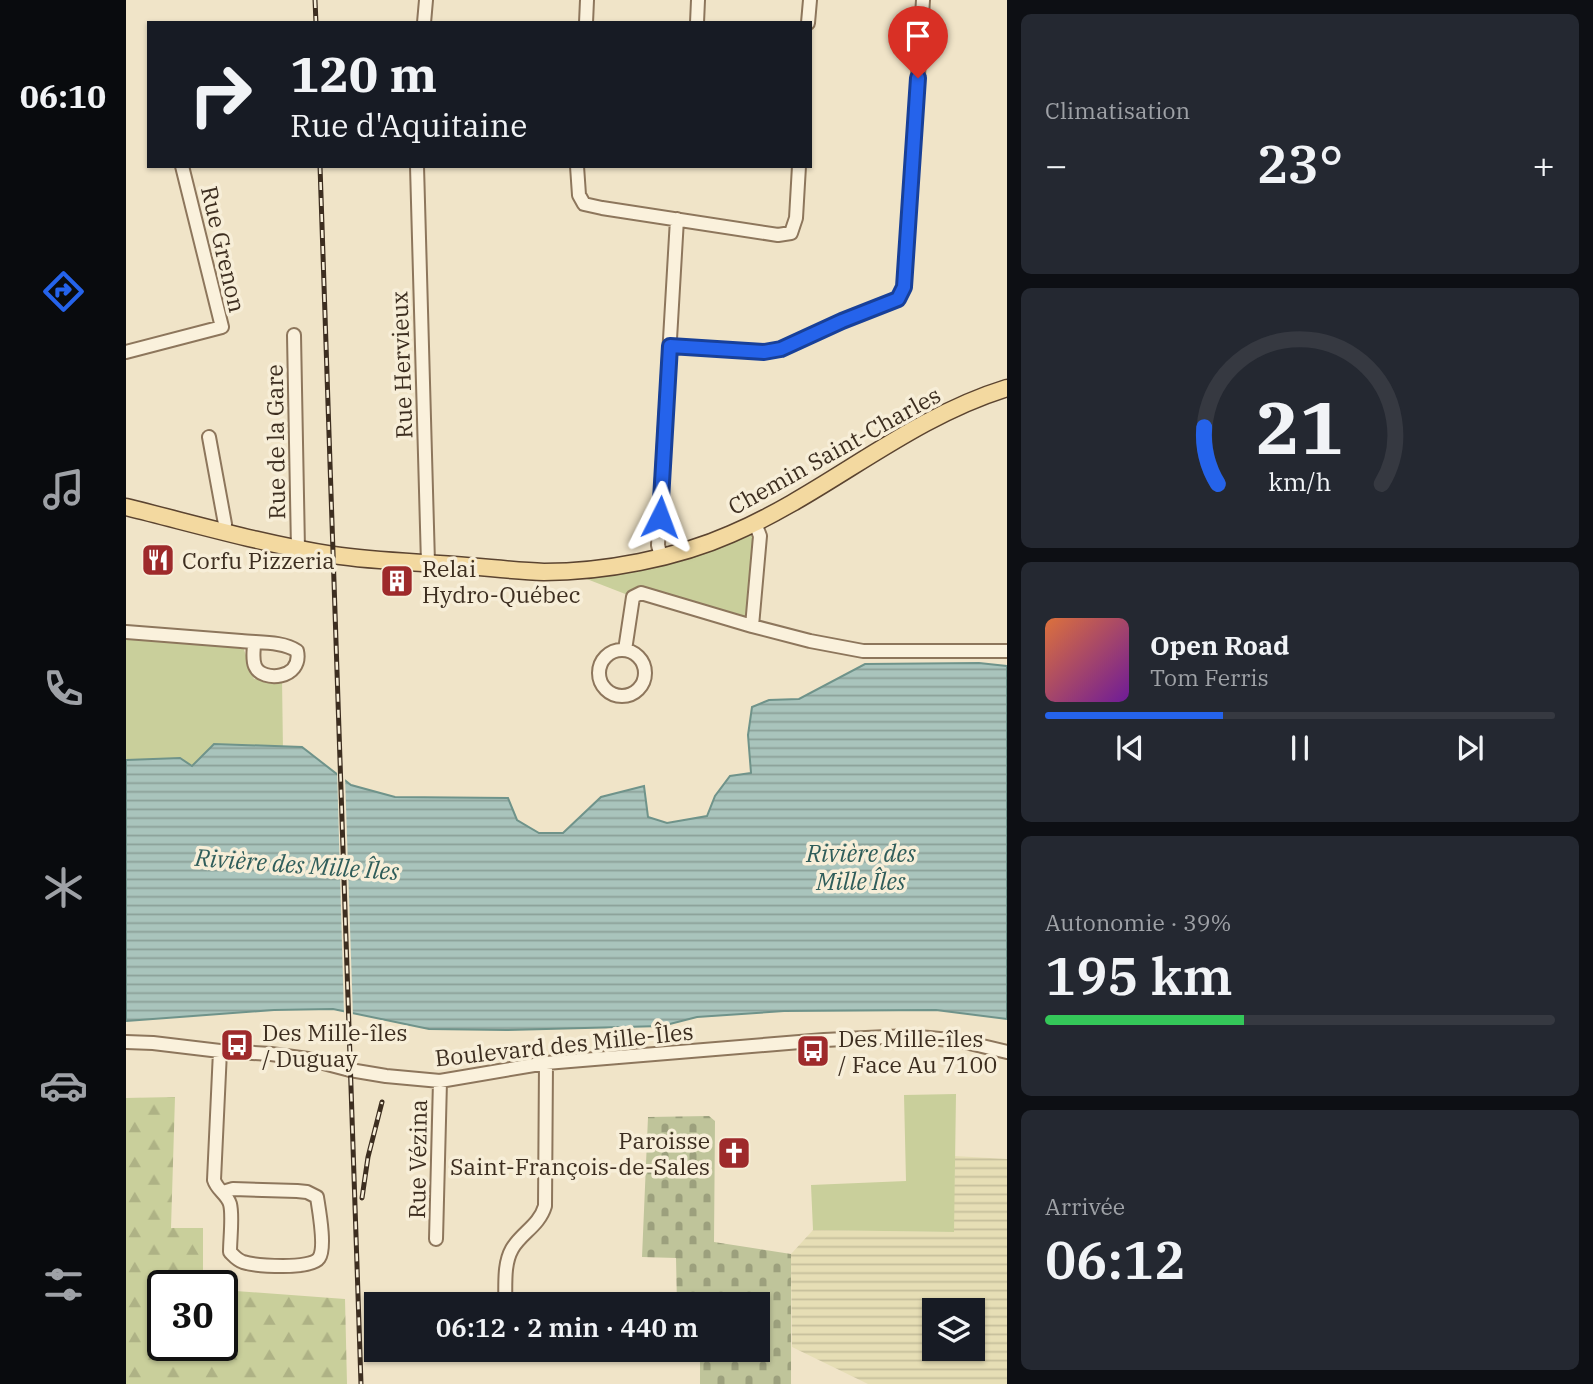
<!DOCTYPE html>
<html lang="fr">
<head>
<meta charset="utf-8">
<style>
  body { margin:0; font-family:"IBM Plex Serif",serif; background:#242831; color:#f1f3f6; height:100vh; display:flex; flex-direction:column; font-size:26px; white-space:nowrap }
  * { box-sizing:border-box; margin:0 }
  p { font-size:23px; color:#9ea1a6 }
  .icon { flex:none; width:38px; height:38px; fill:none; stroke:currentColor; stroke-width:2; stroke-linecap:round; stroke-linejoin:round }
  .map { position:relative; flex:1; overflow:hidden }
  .sheet { display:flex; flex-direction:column; gap:14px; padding:14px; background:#0d0f14; width:586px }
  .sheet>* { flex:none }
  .hud { position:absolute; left:21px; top:21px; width:665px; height:147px; border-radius:0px; box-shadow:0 2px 5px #0004; background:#171b24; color:#f1f3f6; overflow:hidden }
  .buttons { position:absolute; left:796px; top:1298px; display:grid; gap:14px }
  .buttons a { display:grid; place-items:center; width:63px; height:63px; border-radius:0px; background:#171b24; box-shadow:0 2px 5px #0004; font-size:35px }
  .speed { position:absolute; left:21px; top:1270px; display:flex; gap:14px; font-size:35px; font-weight:700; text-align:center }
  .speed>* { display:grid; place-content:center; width:91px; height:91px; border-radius:50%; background:#171b24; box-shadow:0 2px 5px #0004; line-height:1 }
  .speed .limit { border:4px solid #111; border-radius:10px; background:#fff; color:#111 }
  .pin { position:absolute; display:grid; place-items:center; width:60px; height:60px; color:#fff; margin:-72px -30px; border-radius:50% 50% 50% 0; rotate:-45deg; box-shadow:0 0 7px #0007 }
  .pin .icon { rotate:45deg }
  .me { position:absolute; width:77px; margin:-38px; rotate:3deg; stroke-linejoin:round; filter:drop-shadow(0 0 5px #0008) }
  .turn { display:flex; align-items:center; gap:24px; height:147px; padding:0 28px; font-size:32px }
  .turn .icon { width:91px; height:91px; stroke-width:2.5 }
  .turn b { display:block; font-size:49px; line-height:60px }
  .big { font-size:52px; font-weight:600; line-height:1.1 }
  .sheet .widget { flex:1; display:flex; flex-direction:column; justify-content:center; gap:10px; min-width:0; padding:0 24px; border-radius:10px; background:#242831 }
  .sheet .dial { align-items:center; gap:0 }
  .dial svg { height:182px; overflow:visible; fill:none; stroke:#363941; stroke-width:7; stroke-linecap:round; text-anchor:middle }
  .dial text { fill:#f1f3f6; stroke:none }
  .song { display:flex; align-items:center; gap:21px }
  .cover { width:84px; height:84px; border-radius:10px; background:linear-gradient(135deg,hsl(20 70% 55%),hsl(280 70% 35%)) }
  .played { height:7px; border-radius:4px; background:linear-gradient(90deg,#2563eb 35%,#363941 35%) }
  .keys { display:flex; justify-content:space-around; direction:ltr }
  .heat { display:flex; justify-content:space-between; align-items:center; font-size:38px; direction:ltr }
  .charge { height:10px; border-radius:5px; background:linear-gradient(90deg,#34c759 39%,#363941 0) }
  .trip { position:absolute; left:238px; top:1292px; width:406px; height:70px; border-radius:0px; background:#171b24; box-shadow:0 2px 5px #0004; font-weight:600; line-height:70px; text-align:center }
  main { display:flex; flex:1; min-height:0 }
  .tab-bar { display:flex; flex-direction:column; width:126px; justify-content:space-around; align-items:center; background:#090b0e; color:#9ea1a6 }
  .tab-bar .icon { width:49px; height:49px }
  .tab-bar .on { color:#2563eb }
  .tab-bar b { font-size:32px; color:#f1f3f6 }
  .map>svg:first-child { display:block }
</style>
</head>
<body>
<main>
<nav class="tab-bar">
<b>06:10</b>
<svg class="icon on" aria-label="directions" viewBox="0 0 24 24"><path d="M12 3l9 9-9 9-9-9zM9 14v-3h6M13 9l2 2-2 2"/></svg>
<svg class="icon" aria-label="music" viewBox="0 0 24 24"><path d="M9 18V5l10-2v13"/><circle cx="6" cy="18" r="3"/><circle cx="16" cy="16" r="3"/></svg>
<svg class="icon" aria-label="phone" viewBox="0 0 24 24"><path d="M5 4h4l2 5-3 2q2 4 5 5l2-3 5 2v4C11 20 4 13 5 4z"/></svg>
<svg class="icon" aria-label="climate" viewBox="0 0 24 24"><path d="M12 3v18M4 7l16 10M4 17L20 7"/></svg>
<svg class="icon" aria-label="car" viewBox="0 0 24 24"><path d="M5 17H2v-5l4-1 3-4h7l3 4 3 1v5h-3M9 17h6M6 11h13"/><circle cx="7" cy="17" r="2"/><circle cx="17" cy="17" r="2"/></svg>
<svg class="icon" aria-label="filters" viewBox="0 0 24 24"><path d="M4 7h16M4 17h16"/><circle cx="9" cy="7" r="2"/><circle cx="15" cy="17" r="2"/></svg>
</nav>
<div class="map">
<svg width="881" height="1384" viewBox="0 0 881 1384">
  <defs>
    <pattern id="farmland-rules" width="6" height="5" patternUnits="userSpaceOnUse" patternTransform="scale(1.75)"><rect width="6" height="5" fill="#e6deb5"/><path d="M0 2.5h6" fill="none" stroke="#c6bf9b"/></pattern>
    <pattern id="forest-firs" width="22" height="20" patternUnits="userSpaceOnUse" patternTransform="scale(1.75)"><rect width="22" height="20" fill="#c9cf9b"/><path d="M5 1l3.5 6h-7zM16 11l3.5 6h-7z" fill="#aeb285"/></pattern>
    <pattern id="cemetery-stones" width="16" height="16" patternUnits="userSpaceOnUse" patternTransform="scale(1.75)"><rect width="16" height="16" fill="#bfc49a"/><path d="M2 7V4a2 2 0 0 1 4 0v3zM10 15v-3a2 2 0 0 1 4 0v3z" fill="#9ca07d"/></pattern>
    <pattern id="water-rules" width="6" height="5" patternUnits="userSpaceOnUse" patternTransform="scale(1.75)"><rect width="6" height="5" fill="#a9c4bc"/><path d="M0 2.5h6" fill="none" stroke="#8ba098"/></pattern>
  </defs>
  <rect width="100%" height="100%" fill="#f0e4c8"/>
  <path fill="url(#farmland-rules)" fill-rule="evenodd" d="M829 1156 881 1159V1384H742L666 1347 665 1254 687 1230 827 1232ZM808 1311H847V1349H808Z"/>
  <path fill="url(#forest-firs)" d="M49 1097 45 1228H77V1286H37V1346H96V1290L219 1299 221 1384H0V1098Z"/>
  <path fill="url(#cemetery-stones)" d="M583 1116 589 1121 588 1242 665 1254V1384H574V1349H632V1304H551L550 1258 516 1257 522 1117Z"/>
  <path fill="#c9cf9b" d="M629 523 626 626 507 597 435 569 498 564Z
    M0 636 115 641 128 679 156 678 157 752 73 758 66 766 0 762Z
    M830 1094 828 1232 687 1230 685 1185 780 1181 778 1095Z"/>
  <path fill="url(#water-rules)" stroke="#6f938a" stroke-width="2" d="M853 663 881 666V1019L810 1010 658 1011 571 1017 536 1026 380 1030 303 1029 207 1009 148 1010 0 1021V760L54 758 66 766 88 744 176 747 225 785 269 797 382 798 391 820 413 833H437L475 797 518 786 522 817 541 823 581 816 589 796 604 776 625 773 622 735 626 707 643 700 673 699 739 664Z"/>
  <path fill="#f0e4c8" d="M211 769 219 776 227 1017 218 1015Z"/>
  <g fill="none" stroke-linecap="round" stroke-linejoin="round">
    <defs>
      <path id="minor" d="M298 23 300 0
        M460 23 461 0
        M571 23 572 0
        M682 23 684 0
        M291 166 302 563
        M451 166 453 195 458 204 476 208 652 235 665 233 670 218 673 166
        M168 335 172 549
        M544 346 638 352 655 349 716 321 772 299 778 287 797 0
        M0 352 96 327 56 166
        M83 437 99 524 98 532
        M535 557 532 545 551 219
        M626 626 634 536 629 523
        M0 632 115 641C132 643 157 641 171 651 177 679 136 683 129 666 126 659 128 650 128 643
        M499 650 507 597 515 593 626 626 684 641 737 651H881
        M473 673a23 23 0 1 1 46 0a23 23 0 1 1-46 0Z
        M0 1042 27 1043 94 1051 145 1054 182 1059 224 1070 260 1076 314 1081 420 1063 698 1040 782 1036 835 1041 881 1052
        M94 1051 88 1180C91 1190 101 1194 104 1204 107 1215 104 1239 104 1252 108 1256 111 1260 117 1262 130 1266 185 1270 193 1258 200 1248 193 1210 191 1197L181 1192 171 1191 107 1189 97 1192
        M310 1239 314 1081
        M379 1304C380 1286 377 1265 386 1249 395 1233 413 1226 419 1206L420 1063"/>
      <path id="major" d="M0 507C69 524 137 544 207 555 247 561 288 562 328 565 358 567 389 571 418 572 478 572 551 558 605 534 701 493 780 419 881 388"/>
    </defs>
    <use href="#minor" stroke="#8d765c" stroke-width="16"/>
    <use href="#major" stroke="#5b4430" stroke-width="19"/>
    <use href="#minor" stroke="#faf1dc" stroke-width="12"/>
    <use href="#major" stroke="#f3d9a0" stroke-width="16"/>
    <defs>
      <path id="rail" d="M189 0 190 23
        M194 166 235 1384
        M236 1198 242 1157 256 1102"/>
    </defs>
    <use href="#rail" stroke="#3d2e20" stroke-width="5"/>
    <use href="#rail" stroke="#f7eed8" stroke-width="2.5" stroke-dasharray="8" stroke-linecap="butt"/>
  </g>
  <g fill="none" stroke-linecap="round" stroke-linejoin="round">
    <defs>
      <path id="route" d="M534 517 544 346 638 352 655 349 716 321 772 299 778 287 792 78"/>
    </defs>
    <use href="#route" stroke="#184099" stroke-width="18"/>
    <use href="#route" stroke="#2563eb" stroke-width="12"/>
  </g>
  <defs>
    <symbol id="restaurant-square" viewBox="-11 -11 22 22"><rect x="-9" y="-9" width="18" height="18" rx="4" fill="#9e2a2b" stroke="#f7eed8"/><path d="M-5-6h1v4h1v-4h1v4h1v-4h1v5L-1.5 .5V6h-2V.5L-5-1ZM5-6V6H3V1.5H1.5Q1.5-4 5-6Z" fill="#fff"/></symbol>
    <symbol id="building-square" viewBox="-11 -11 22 22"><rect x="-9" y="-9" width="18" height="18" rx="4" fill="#9e2a2b" stroke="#f7eed8"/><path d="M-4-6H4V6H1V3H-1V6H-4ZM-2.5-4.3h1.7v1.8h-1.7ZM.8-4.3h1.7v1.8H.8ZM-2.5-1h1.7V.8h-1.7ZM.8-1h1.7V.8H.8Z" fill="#fff"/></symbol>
    <symbol id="bus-square" viewBox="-11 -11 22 22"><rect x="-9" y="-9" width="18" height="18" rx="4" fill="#9e2a2b" stroke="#f7eed8"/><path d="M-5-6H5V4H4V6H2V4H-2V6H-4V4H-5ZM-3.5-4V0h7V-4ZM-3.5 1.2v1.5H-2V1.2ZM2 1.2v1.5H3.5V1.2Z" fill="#fff"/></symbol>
    <symbol id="church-square" viewBox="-11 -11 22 22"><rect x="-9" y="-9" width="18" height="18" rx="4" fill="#9e2a2b" stroke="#f7eed8"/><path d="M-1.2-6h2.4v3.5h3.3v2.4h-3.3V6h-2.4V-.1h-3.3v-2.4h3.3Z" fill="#fff"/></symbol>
  </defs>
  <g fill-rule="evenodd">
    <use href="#restaurant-square" x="13" y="541" width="38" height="38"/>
    <use href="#building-square" x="252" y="562" width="38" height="38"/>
    <use href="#bus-square" x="92" y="1026" width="38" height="38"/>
    <use href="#bus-square" x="668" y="1032" width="38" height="38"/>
    <use href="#church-square" x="589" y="1134" width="38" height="38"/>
  </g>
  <g text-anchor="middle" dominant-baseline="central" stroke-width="7" stroke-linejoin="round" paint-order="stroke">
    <g font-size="23" fill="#3d2e20" stroke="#f7eed8">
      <text transform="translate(98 249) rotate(77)">Rue Grenon</text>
      <text transform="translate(275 365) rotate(-92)">Rue Hervieux</text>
      <text transform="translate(149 442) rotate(-91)">Rue de la Gare</text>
      <text transform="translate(708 450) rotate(-29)">Chemin Saint-Charles</text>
      <text transform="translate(438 1044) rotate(-6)">Boulevard des Mille-Îles</text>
      <text transform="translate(291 1159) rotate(-89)">Rue Vézina</text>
    </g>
    <g font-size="23" fill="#3d2e20" stroke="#f7eed8" text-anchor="start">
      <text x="56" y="560">Corfu Pizzeria</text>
      <text x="296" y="568">Relai<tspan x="296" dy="26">Hydro-Québec</tspan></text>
      <text x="136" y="1032">Des Mille-îles<tspan x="136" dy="26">/ Duguay</tspan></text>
      <text x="712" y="1038">Des Mille-îles<tspan x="712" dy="26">/ Face Au 7100</tspan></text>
      <text x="584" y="1140" text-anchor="end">Paroisse<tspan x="584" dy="26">Saint-François-de-Sales</tspan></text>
    </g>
    <g font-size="24" font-style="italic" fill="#2f5d5a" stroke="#f7eed8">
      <text x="735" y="853">Rivière des<tspan x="735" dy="28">Mille Îles</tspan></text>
      <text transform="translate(171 864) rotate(4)">Rivière des Mille Îles</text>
    </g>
  </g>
</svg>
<div class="buttons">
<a><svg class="icon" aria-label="layers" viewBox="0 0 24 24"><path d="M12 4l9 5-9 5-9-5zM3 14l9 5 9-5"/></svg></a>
</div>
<div class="speed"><div class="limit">30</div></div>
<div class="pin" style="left:792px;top:78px;background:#d93025"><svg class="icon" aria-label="arrive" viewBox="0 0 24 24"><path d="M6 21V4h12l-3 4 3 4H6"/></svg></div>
<svg class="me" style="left:534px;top:517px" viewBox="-20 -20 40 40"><path d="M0-17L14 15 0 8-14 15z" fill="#2563eb" stroke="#fff" stroke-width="4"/></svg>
<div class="trip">06:12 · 2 min · 440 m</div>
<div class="hud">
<div class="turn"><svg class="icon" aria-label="right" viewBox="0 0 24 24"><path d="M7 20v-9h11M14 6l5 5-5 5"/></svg><div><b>120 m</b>Rue d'Aquitaine</div></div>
</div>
</div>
<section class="sheet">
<div class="widget"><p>Climatisation</p>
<div class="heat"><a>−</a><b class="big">23°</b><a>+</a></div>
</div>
<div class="widget dial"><svg viewBox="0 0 100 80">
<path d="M14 69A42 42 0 1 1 86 69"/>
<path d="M14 69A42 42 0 0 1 8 44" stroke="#2563eb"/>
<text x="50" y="56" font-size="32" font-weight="700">21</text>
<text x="50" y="72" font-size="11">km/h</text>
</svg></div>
<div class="widget">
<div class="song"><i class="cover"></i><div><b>Open Road</b><p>Tom Ferris</p></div></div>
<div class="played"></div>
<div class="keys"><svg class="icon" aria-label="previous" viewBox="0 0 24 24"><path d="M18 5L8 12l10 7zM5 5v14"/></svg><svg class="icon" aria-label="pause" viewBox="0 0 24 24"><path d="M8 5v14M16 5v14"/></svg><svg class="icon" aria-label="next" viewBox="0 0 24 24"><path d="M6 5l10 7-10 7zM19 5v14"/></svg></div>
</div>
<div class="widget"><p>Autonomie · 39%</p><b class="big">195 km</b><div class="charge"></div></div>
<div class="widget"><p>Arrivée</p><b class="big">06:12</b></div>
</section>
</main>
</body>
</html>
